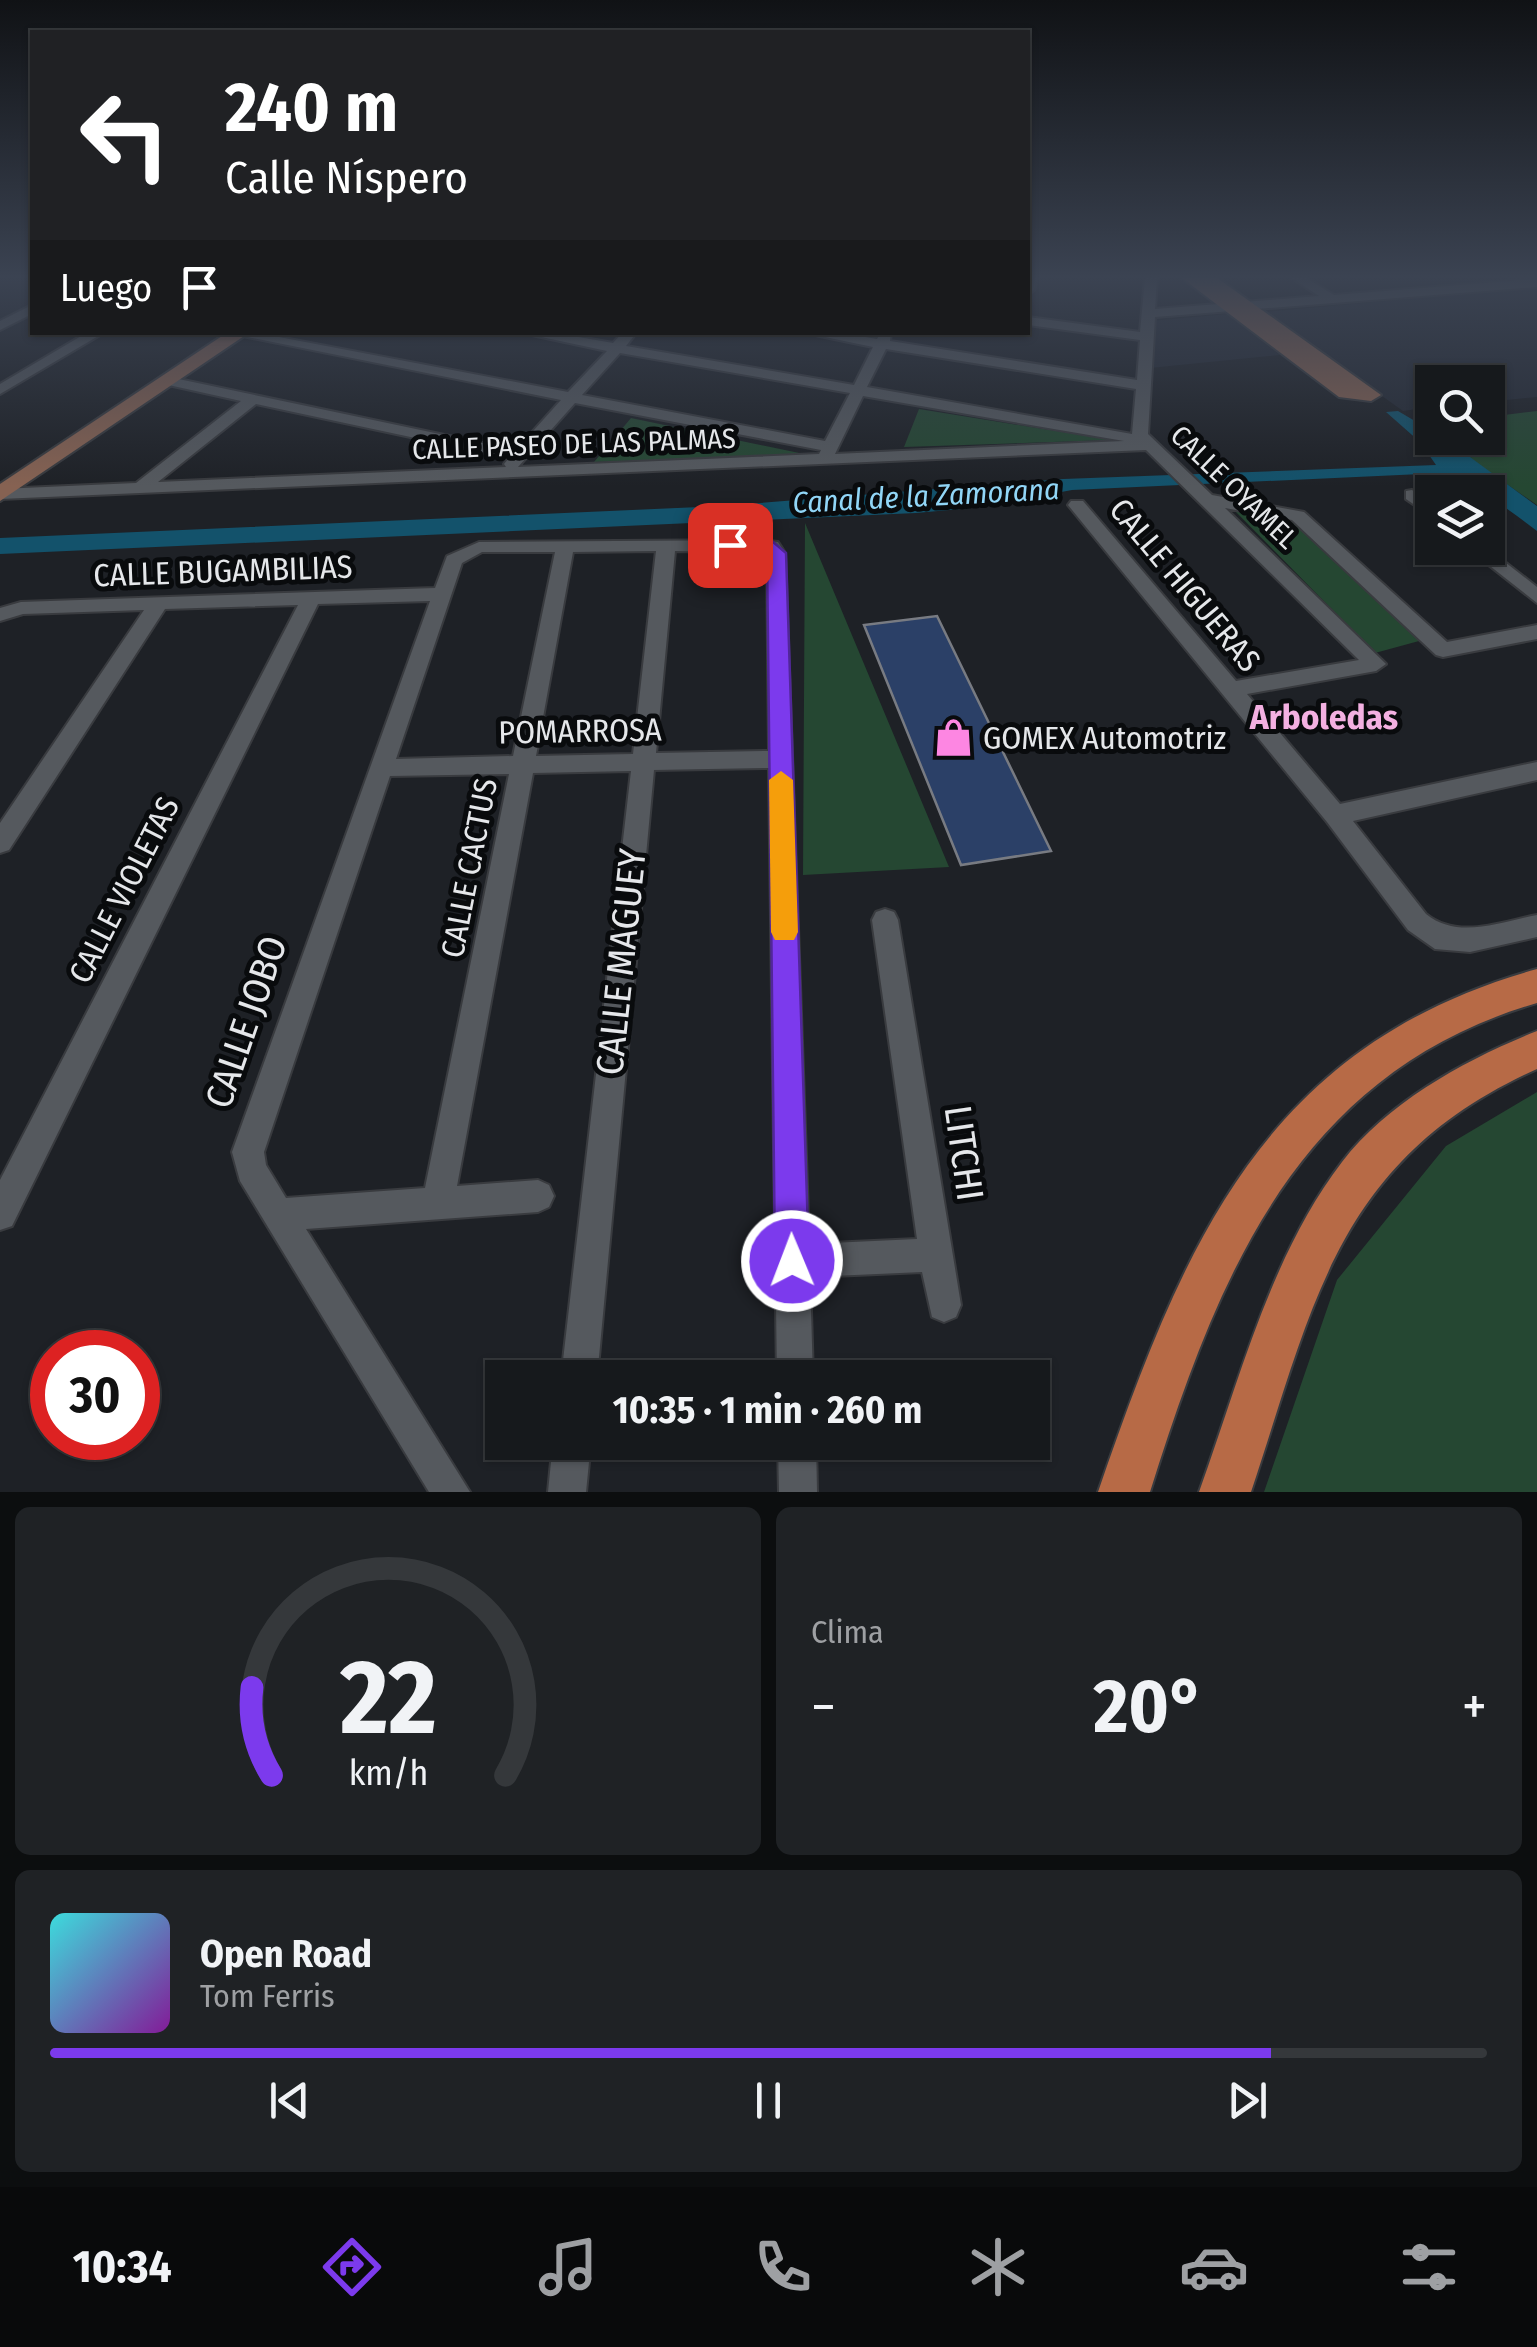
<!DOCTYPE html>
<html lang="es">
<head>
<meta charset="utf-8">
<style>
  body { margin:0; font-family:"Fira Sans Condensed",sans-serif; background:#1f2225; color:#f1f3f6; height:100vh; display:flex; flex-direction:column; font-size:38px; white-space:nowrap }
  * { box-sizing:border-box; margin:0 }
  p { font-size:32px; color:#9ea0a3 }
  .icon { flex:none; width:55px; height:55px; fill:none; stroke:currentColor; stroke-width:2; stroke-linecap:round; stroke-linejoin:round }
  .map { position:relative; height:1492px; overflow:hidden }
  .side { display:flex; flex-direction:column; gap:15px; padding:15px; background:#0c0e0f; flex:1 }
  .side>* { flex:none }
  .hud { position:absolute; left:30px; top:30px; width:1000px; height:305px; border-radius:0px; box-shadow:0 2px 8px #0004,0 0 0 2px #35383b; background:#202124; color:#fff; overflow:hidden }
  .controls { position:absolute; left:1415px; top:365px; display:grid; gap:20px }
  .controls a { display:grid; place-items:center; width:90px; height:90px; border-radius:0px; background:#16191c; box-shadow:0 2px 8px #0004,0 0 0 2px #35383b; font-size:50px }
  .speed { position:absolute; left:30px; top:1330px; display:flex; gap:20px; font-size:50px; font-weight:700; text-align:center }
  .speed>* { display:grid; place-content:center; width:130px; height:130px; border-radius:50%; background:#16191c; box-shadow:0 2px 8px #0004,0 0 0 2px #35383b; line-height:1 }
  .speed .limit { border:15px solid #d22; background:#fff; color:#111 }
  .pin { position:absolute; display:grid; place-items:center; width:85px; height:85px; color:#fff; margin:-42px; border-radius:20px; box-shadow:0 5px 15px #0006 }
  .me { position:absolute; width:110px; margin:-55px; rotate:359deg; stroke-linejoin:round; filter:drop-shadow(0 0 8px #0008) }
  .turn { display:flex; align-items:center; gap:35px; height:210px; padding:0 30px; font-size:45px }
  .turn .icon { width:130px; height:130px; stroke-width:2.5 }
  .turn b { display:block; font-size:70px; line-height:85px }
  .then { display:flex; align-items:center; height:95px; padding:0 30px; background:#0003; gap:20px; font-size:38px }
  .big { font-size:75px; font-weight:700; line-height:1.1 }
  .side .widget { flex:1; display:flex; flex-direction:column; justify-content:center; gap:15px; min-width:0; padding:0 35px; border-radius:15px; background:#1f2225 }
  .side .dial { align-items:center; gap:0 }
  .dial svg { height:260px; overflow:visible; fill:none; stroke:#35383b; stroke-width:7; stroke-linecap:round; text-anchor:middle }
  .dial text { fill:#f1f3f6; stroke:none }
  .song { display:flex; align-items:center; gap:30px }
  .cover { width:120px; height:120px; border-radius:15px; background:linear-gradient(135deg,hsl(180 70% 55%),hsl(290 70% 35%)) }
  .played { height:10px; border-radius:5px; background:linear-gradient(90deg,#7c3aed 85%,#35383b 85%) }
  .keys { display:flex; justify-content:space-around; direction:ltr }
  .heat { display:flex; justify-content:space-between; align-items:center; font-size:55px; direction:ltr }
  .side .tiles { flex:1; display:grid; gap:15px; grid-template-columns:1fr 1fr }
  .widget:last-child { grid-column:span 2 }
  .trip { position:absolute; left:485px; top:1360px; width:565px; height:100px; border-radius:0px; background:#16191c; box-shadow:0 2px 8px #0004,0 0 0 2px #35383b; font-weight:700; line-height:100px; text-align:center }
  .dock { display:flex; height:160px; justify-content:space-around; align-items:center; background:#090a0b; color:#9ea0a3 }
  .dock .icon { width:70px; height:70px }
  .dock .selected { color:#7c3aed }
  .dock b { font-size:45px; color:#f1f3f6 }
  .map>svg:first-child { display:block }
</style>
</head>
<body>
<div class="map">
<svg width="1537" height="1492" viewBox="0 0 1537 1492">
  <rect width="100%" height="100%" fill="#1e2126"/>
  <path fill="#252a34" d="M1537 287V397L1488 402V382H1432V407L1403 411 1264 312Z
    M1227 314 1280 355 1150 368 1151 321Z"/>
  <path fill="#254732" d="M919 409 1112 440 904 447Z
    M1537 411V505L1440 438H1488V417Z
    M631 418 809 455 594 462Z
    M1234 510 1296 519 1419 641 1375 653Z
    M805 523 949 867 803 875Z
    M1537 1092V1492H1264L1337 1280 1446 1146Z"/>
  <path fill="#13526b" d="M1398 411 1432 431V438H1444L1537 506V531C1496 500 1473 482 1421 474L1072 490 982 507 916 513 0 554V538L722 506 1063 479 1436 465 1420 442 1386 412Z"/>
  <path fill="#2b4067" stroke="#787b82" stroke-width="2.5" d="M937 616 1051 851 961 865 864 625Z"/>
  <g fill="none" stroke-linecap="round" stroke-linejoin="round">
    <defs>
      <path id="street" d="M1028 278H1037L1034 290 1028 294Z
        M1145 278H1157L1155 309 1319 296 1292 278H1306L1334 295 1537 279V287L1155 317 1148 434 1212 495 1304 512 1447 642 1537 625V639L1443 657 1436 655 1292 520 1225 508 1386 664 1376 671 1247 694 1340 804 1537 762V780L1353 821 1426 914C1458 940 1500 922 1537 915V937L1470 952 1435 949 1408 930 1327 822 1068 505 1071 501H1083L1236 681 1359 660 1146 450 0 499V489L136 483 241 401 164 384 162 381 169 377 516 450 561 400 223 332H253L568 392 607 351 518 332H550L613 343 623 332H637L626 346 854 385 873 347 801 332H836L877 339 881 332H891L890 341 1137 380 1140 340 1028 325V317L1140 332ZM886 349 1136 389 1132 434 867 387ZM620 353 850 393 825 441 582 395ZM863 396 1124 441 835 454ZM575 403 821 450 819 454 518 467ZM256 404 509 458 504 464 506 467 158 482Z
        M32 305V314L0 330V321Z
        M88 332H105L0 394V384Z
        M1412 490 1432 504V517L1406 499V491Z
        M762 540 778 542 785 553 809 1244 917 1239 872 920 876 912 885 909 894 912 898 920 961 1305 956 1317 944 1322 932 1317 922 1272 810 1277 813 1378H777L769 768 654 770 597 1378H561L631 771 533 773 457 1186 538 1180 549 1185 554 1196 549 1207 538 1212 306 1229 470 1492H429L240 1181 232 1152 430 601 318 604 12 1226 0 1230V1180L298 605 165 609 9 850 0 853V823L144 610 23 614 0 621V608L21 602 435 588 447 556 479 542ZM656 551 633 754 536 756 573 552ZM675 551 767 553 769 751 656 753ZM482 552H555L513 756 396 759 462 563ZM509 774 425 1188 286 1198 266 1165 264 1152 390 776Z
        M1467 548H1487L1537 587V603Z
        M553 1442H591L586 1492H548Z
        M778 1442H816L817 1492H779Z"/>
      <path id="secondary" d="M1182 278H1217L1381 395 1371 401 1339 397Z
        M228 332H250L0 501V484Z"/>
      <path id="primary" d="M1537 969V1003C1297 1073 1218 1276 1150 1492H1098C1183 1246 1263 1045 1537 969Z
        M1537 1031V1069C1337 1159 1314 1303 1251 1492H1199C1239 1382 1270 1256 1342 1162 1389 1101 1467 1059 1537 1031Z"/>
    </defs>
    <use href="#street" stroke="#393b3f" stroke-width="4"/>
    <use href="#secondary" stroke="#393b3f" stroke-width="4"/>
    <use href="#primary" stroke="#393b3f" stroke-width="4"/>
    <use href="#street" fill="#55595e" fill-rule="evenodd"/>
    <use href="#secondary" fill="#866252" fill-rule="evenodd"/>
    <use href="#primary" fill="#b76a46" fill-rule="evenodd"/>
  </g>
  <linearGradient id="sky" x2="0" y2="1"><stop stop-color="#101215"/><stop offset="0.57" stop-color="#3b4352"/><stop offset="1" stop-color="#3b4352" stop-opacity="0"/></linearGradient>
  <rect width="1537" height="486" fill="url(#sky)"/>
  <path fill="#7c3aed" stroke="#51269a" stroke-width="2.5" d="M723 541H772L786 553 809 1261 804 1273 792 1278 780 1273 775 1261 767 553 723 549Z"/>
  <path fill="#f59e0b" d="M781 771 793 780 798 932 794 940H775L771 932 769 780Z"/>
  <defs>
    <symbol id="shop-bare" viewBox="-9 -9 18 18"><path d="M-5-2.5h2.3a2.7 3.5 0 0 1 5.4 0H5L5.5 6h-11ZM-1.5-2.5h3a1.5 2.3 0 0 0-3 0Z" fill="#fd86e2" stroke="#090b0d" stroke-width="2.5" paint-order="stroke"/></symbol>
  </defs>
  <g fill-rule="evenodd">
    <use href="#shop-bare" x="926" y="710" width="55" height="55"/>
  </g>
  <g text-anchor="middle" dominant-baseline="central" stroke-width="10" stroke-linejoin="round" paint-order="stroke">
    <g font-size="28" fill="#e5e7ea" stroke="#090b0d">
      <text transform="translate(574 444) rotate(-2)">CALLE PASEO DE LAS PALMAS</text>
      <text transform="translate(1234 487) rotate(44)">CALLE OYAMEL</text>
    </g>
    <g font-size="30" font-style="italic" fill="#91d6f7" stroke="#090b0d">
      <text transform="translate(926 496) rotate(-3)">Canal de la Zamorana</text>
    </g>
    <g font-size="32" fill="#e5e7ea" stroke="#090b0d">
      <text transform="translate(223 571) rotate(-2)">CALLE BUGAMBILIAS</text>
      <text transform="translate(1185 585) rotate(50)">CALLE HIGUERAS</text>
      <text transform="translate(580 731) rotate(-1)">POMARROSA</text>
      <text transform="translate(469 868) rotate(-79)">CALLE CACTUS</text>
      <text transform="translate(124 890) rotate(-63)">CALLE VIOLETAS</text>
    </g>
    <g font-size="32" fill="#e5e7ea" stroke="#090b0d" text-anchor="start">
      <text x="983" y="738">GOMEX Automotriz</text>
    </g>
    <g font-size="35" font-weight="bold" fill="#f3b0e1" stroke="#090b0d">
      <text x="1324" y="717">Arboledas</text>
    </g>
    <g font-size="38" fill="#e5e7ea" stroke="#090b0d">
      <text transform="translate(621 962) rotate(-84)">CALLE MAGUEY</text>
      <text transform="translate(246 1022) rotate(-71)">CALLE JOBO</text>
      <text transform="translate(964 1153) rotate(82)">LITCHI</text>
    </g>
  </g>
</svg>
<div class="controls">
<a><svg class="icon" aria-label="search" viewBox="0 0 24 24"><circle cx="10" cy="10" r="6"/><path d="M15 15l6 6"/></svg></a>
<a><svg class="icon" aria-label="layers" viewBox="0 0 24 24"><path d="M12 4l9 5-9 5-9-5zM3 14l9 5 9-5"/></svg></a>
</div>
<div class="speed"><div class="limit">30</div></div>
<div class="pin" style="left:730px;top:545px;background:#d93025"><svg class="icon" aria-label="arrive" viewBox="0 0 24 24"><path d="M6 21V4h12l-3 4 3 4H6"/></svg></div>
<svg class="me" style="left:792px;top:1261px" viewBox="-20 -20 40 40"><circle r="17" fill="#7c3aed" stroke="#fff" stroke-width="3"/><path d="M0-11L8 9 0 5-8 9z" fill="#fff"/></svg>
<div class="trip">10:35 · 1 min · 260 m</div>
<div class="hud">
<div class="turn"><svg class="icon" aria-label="left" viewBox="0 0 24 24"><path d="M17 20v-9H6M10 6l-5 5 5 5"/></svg><div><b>240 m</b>Calle Níspero</div></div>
<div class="then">Luego<svg class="icon" aria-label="arrive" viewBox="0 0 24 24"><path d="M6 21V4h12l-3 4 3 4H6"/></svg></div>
</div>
</div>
<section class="side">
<div class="tiles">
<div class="widget dial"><svg viewBox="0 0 100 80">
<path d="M14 69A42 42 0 1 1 86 69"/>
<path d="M14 69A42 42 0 0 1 8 42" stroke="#7c3aed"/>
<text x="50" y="56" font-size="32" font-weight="700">22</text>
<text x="50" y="72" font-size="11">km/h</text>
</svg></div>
<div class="widget"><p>Clima</p>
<div class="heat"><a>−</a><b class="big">20°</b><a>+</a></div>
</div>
<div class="widget">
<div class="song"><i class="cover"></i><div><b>Open Road</b><p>Tom Ferris</p></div></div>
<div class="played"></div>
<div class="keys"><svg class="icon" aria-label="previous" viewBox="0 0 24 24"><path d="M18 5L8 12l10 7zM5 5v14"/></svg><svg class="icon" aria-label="pause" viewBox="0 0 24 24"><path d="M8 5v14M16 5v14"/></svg><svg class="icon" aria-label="next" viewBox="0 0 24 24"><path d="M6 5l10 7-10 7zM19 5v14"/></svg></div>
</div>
</div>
</section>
<nav class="dock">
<b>10:34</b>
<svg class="icon selected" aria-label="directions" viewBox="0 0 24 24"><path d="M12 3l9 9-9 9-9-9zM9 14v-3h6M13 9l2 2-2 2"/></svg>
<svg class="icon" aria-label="music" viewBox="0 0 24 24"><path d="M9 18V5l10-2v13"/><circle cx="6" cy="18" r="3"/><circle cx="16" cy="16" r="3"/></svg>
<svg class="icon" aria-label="phone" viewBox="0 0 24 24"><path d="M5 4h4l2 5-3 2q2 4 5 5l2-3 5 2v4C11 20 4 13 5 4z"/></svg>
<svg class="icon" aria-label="climate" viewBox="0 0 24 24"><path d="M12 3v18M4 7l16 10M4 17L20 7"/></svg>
<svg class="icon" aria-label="car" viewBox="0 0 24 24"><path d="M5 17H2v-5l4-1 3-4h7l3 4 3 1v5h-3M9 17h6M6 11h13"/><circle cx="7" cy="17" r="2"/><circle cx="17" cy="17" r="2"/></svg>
<svg class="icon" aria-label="filters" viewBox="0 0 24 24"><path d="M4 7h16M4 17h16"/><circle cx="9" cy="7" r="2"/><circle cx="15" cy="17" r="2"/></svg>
</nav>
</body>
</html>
